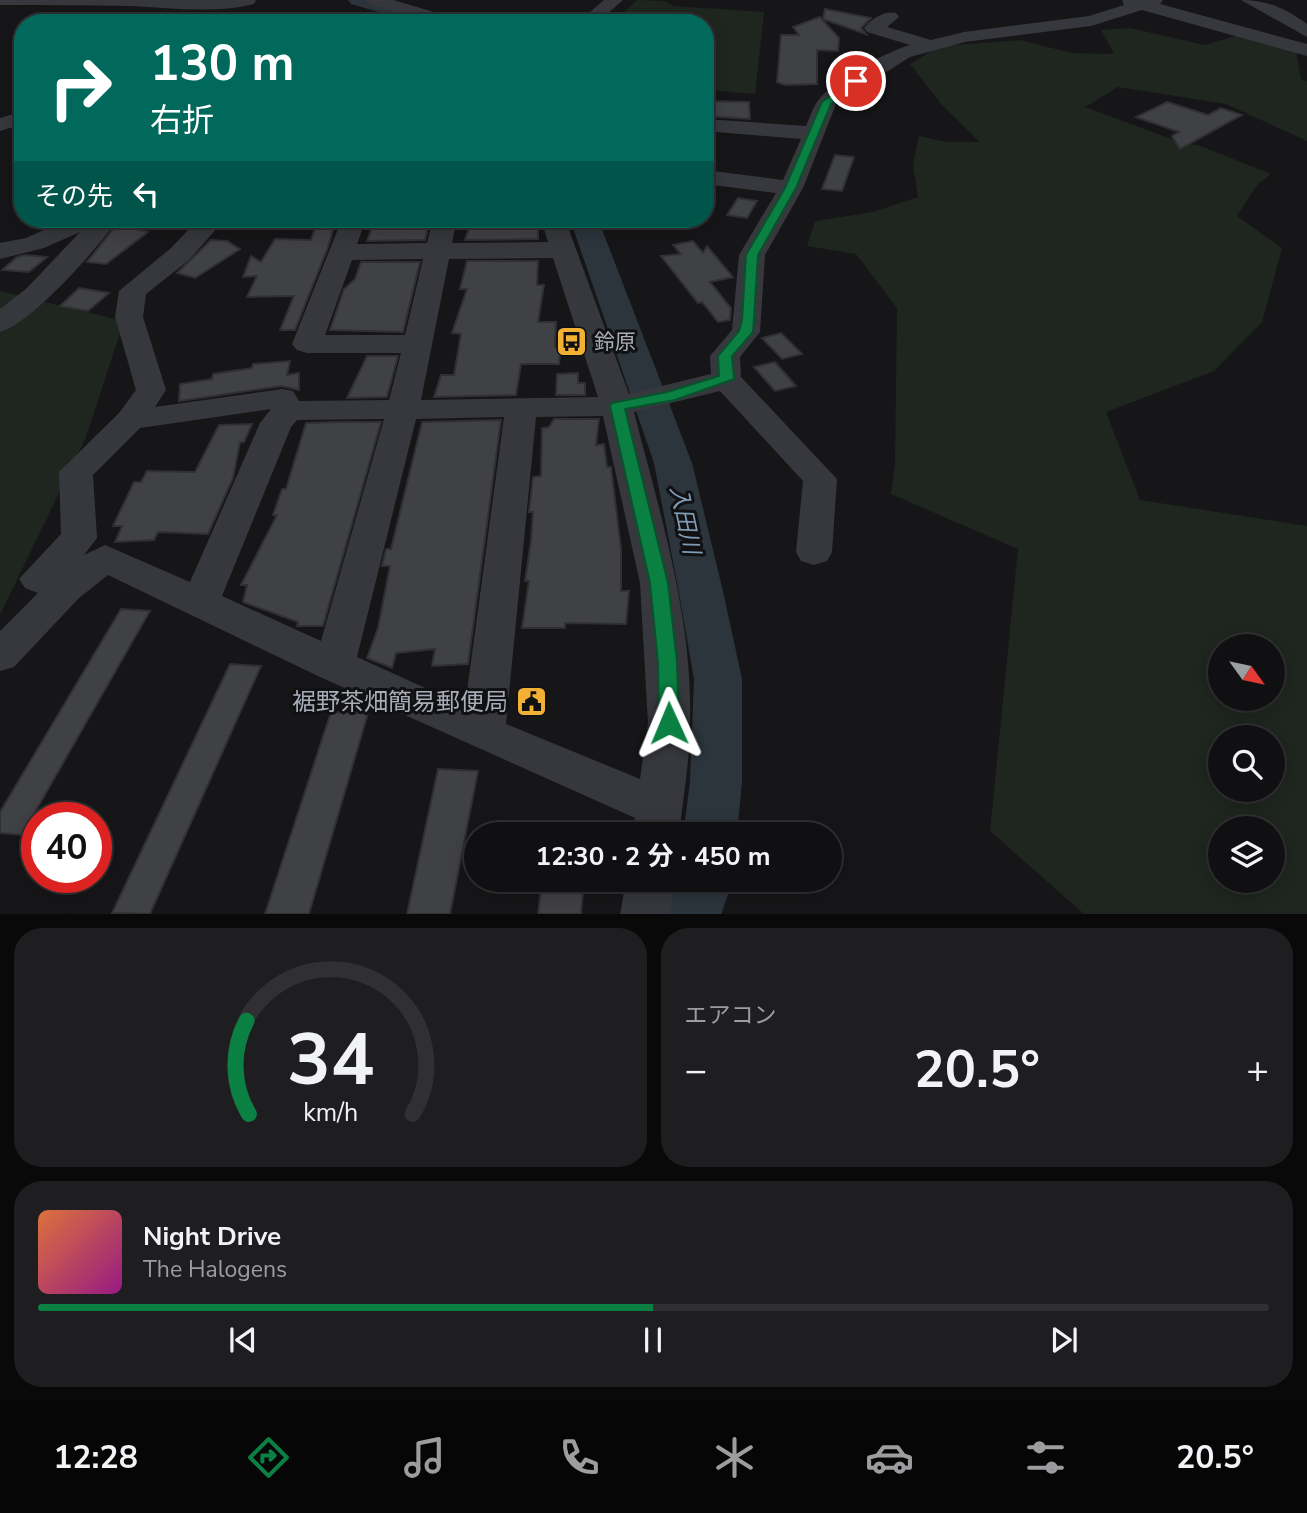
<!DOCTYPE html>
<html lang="ja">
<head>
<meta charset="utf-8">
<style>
  body { margin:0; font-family:"Nunito Sans","Noto Sans JP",sans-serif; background:#1e1e20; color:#f1f3f6; height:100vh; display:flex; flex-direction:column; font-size:26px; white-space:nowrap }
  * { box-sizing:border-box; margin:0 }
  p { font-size:23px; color:#9c9d9f }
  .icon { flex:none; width:38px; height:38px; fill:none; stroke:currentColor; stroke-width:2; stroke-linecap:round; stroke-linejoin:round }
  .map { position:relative; height:914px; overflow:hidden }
  .details { display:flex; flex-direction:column; gap:14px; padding:14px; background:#09090a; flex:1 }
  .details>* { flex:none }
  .top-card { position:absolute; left:14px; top:14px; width:700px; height:214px; border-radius:28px; box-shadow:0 4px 18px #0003,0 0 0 2px #303032; background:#00695c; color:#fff; overflow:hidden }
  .needle { width:46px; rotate:123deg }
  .fabs { position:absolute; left:1208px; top:634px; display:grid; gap:14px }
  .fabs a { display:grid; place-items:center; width:77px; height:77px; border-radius:50%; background:#101012; box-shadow:0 4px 18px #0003,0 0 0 2px #303032; font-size:35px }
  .speed { position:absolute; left:21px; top:802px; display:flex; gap:14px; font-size:35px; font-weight:700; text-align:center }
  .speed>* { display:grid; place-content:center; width:91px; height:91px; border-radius:50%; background:#101012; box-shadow:0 4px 18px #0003,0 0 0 2px #303032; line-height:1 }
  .speed .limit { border:10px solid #d22; background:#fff; color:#111 }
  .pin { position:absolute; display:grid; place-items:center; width:60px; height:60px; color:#fff; margin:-30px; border:4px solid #fff; border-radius:50%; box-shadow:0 2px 7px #0007 }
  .me { position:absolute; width:77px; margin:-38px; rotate:359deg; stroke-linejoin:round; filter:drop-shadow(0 0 5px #0008) }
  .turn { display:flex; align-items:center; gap:24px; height:147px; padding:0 21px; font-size:32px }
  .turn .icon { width:91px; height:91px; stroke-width:2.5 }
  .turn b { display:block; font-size:49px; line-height:60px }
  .then { display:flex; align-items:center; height:66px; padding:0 21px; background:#0003; gap:14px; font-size:26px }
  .big { font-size:52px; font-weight:700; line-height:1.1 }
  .details .tile { flex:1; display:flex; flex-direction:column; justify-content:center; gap:10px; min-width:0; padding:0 24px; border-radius:28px; background:#1e1e20 }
  .details .dial { align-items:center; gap:0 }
  .dial svg { height:182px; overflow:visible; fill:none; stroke:#303032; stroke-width:7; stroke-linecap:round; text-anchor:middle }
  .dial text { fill:#f1f3f6; stroke:none }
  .song { display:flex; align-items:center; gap:21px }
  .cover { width:84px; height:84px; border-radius:10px; background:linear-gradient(135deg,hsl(20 70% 55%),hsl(310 70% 35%)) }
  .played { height:7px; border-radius:4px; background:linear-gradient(90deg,#0b8043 50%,#303032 50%) }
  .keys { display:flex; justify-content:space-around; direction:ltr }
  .heat { display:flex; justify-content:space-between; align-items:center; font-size:38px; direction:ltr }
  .details .tiles { flex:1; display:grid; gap:14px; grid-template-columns:1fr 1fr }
  .tile:last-child { grid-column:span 2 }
  .trip { position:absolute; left:464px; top:822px; width:378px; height:70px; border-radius:35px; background:#101012; box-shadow:0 4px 18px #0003,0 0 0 2px #303032; font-weight:700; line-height:70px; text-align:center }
  .tab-bar { display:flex; height:112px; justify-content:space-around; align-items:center; background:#060607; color:#9c9d9f }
  .tab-bar .icon { width:49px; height:49px }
  .tab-bar .active { color:#0b8043 }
  .tab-bar b { font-size:32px; color:#f1f3f6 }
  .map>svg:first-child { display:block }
</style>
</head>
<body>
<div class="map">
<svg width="1307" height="915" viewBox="0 0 1307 915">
  <rect width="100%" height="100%" fill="#161618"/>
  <path fill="#1e261f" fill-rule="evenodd" d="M637 0 664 1 674 6 764 12 755 94 705 90V23L618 18Z
    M1130 28 1205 45 1239 35 1296 51 1301 79 1307 81V141L1226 104 1118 87 1085 107 1185 144 1198 145 1271 174 1257 185 1237 216 1282 248 1262 322 1214 371 1106 412 1140 500 1307 526V914H1084L990 831 1018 549 891 494 895 464 897 308 856 254 807 246 815 221 873 212 918 197 913 164 919 136 946 142H980L942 105 910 64 940 46 1020 40 1072 53 1114 54 1101 30ZM1220 646H1272V698H1220ZM1220 737H1272V789H1220ZM1220 828H1272V880H1220Z
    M0 291 124 321 86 437 0 615Z"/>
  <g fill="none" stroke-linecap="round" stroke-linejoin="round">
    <path fill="#2c353c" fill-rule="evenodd" d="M348 0H380L425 13 428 17 425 21 417 23 351 4Z
      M570 219H598L692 463 722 587 742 679V782L737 835H683L690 782 694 679 678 587 654 463Z
      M677 880H733L721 915H663Z"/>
  </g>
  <path fill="#404145" stroke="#303034" stroke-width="2" d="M825 9 871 18 861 28 866 34 823 19Z
    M820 17 839 38 838 51 817 50V84L785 85 777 82 781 35H799L793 27Z
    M705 101 749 102 750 119 705 116Z
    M1167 102 1208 115 1221 108 1242 115 1180 149 1172 136 1179 132 1136 117Z
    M835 155 854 157 842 191 822 189Z
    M738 198 757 201 747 218 727 215Z
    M121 219 166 220 140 230 148 232 106 264 87 262Z
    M318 219H336L328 247 295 330H280L294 296 247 297 257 276 243 277 251 256 261 262 275 239 311 240Z
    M375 219H430L425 240 367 241Z
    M472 219H532V229H538V239L465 240Z
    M211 240 227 241 240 249 195 278 177 273Z
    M693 241 703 253 707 246 733 277 710 282 731 308 730 320 718 322 702 302 698 303 661 256 681 254 673 245Z
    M25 255 47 257 29 272 2 270 17 257Z
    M467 261H538L537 285H544L538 322H556L555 347H561L559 364H521L516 395 434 397 441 375H454L461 334 452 333 467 289H460Z
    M361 262H420L403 332 330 330 344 289 355 279Z
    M79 288 109 293 88 311 60 306Z
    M781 333 802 354 782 359 762 338Z
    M367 356H398L387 397 347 398Z
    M290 361 287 375 299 373V390L282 386 179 401 180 384 212 379 213 374 252 368 253 364Z
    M775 362 796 386 775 391 754 367Z
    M578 373V383H585V395H556L557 374Z
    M554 419H599L596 445 604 444 607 467H611L621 549V591H629L626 624 565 623V628H522L529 581H525L531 541 533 512H529L533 477 541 476 542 428 549 427Z
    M501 420 468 664 432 666 435 649 396 653 392 668 367 658 378 628 390 566H382L386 549H391L422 422Z
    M337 422H381L323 626H297L298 622 243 602 247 585H241L277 515H273L282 489H286L306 423Z
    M252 424 244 442H240L233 478 208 534 158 532 154 540 115 542 122 526H113L134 482H141L147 471 195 472 219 425Z
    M121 609 150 611 22 835 0 833V812Z
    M230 664 261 666 150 914 112 913Z
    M331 712 368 713 309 914H265Z
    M438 769 478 771 450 914H407Z
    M542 880H584L581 914H538Z"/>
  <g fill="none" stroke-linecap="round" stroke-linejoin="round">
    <path fill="#37383d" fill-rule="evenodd" d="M0 0H256L254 4C212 14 173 8 130 6 87 5 43 5 0 5Z
      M367 0H393L458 19 461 23H432L369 4Z
      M604 0H623L597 23H577Z
      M1122 0H1163L1160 4 1307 44V56L1142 10 1091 26 965 42 910 57 836 104 803 188 765 255 760 332 740 357 741 377 837 479 832 552 827 561 814 565 801 561 796 552 803 481 720 391 634 412C660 514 693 617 690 723 690 760 683 798 679 835H633L635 818 320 677 108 575 79 598 14 667 0 671V631L38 593 25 588 19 579 61 534 59 472 119 413 136 390 115 317 119 291 171 248 191 227 185 219H211L218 227 189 260 146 294 143 317 166 390 155 407 282 389 293 391 299 401 389 400 401 353H307L297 350 292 344 342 219H366L357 244 427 243 433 219H457L452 243 548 242 541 219H565L629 394 711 374 710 356 732 330 739 255 776 193 705 184V170L783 180 801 139 705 131V119L806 126C810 117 814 104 821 97 838 78 886 52 910 45L867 32 864 28C871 19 885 10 896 13L899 17 887 27 931 40 964 32 1089 16 1124 5ZM553 258 598 397 421 400 449 259ZM423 259 405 335H325L352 260ZM271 409 260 423 190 582 105 545 84 555 97 538 93 475 140 428ZM603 416 640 583 648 723 640 779 506 724 536 417ZM504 417 465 706 357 657 416 419ZM384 419 321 641 222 596 291 427 297 420Z
      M1241 0C1267 0 1285 8 1307 24V37Z
      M23 111V124L0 131V118Z
      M68 219H118C99 247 31 324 0 332V309L27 288 80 232 44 248 0 259V243L26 238Z
      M626 880H674L670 915H620Z"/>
  </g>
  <path fill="#0b8043" stroke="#07532c" stroke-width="2" d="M853 79 861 81 831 104 796 188 758 255 753 332 732 356 734 379 675 400 625 409 668 583 677 662 679 723 676 729H662L659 723 658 662 650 583 610 406 612 403 667 392 719 376 718 356 739 331 742 321 746 255 785 188 822 102Z"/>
  <defs>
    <symbol id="bus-square" viewBox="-11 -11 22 22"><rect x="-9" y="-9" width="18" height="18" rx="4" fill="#f2b134" stroke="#111113"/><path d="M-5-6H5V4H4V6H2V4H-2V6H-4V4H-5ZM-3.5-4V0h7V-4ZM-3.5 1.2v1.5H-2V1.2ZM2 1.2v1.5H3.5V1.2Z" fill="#111"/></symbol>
    <symbol id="civic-square" viewBox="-11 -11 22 22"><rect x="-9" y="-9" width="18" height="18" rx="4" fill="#f2b134" stroke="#111113"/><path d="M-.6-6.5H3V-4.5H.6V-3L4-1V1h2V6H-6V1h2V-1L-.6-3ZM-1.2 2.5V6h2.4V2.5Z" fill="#111"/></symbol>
  </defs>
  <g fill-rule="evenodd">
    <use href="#bus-square" x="554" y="324" width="35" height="35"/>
    <use href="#civic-square" x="514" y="684" width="35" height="35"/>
  </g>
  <g text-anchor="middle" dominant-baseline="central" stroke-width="6" stroke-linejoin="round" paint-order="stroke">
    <g font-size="21" fill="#a8adb8" stroke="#111113" text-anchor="start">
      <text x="594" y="342">鈴原</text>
    </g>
    <g font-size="23" font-style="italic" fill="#7f9bb3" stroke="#111113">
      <text transform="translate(685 520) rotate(78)">入田川</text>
    </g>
    <g font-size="24" fill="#a8adb8" stroke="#111113" text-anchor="end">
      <text x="508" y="702">裾野茶畑簡易郵便局</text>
    </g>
  </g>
</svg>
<div class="fabs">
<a><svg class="needle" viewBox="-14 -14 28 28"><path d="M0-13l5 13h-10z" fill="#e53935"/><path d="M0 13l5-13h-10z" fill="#9c9d9f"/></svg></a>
<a><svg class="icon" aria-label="search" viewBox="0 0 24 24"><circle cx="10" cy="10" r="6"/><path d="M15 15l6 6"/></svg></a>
<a><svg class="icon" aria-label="layers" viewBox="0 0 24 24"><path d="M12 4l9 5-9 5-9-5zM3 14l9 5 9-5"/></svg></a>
</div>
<div class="speed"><div class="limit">40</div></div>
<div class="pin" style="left:856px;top:81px;background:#d93025"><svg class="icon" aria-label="arrive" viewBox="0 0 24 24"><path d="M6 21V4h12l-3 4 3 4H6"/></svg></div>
<svg class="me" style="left:669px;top:723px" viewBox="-20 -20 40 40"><path d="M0-17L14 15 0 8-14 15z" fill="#0b8043" stroke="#fff" stroke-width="4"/></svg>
<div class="trip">12:30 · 2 分 · 450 m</div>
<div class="top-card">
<div class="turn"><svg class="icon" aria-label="right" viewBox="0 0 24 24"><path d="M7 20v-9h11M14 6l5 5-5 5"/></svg><div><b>130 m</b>右折</div></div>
<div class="then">その先<svg class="icon" aria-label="left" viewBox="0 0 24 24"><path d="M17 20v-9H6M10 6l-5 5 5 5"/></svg></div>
</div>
</div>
<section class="details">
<div class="tiles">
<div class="tile dial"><svg viewBox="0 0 100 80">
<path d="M14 69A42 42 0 1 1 86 69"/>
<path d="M14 69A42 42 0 0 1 13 28" stroke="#0b8043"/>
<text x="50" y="56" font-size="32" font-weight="700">34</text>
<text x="50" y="72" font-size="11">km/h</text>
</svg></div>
<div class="tile"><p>エアコン</p>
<div class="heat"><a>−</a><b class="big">20.5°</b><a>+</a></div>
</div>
<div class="tile">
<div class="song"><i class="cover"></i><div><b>Night Drive</b><p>The Halogens</p></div></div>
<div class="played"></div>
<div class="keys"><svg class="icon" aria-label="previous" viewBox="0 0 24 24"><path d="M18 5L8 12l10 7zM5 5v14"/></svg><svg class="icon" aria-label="pause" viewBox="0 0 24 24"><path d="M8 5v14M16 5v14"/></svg><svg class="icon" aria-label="next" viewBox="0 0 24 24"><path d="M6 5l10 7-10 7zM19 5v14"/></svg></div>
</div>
</div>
</section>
<nav class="tab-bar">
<b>12:28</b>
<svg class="icon active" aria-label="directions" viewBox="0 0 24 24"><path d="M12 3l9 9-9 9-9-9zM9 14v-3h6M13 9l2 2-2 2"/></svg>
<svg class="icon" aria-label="music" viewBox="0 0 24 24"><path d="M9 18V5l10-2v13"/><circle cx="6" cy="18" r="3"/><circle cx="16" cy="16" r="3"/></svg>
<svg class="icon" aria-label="phone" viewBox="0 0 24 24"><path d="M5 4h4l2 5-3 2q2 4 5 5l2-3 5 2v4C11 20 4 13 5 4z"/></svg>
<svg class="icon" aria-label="climate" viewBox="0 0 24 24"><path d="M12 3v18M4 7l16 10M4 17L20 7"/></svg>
<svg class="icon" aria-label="car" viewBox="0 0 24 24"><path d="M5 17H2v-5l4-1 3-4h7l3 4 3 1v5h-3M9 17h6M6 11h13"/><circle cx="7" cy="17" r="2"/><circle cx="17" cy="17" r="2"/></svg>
<svg class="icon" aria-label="filters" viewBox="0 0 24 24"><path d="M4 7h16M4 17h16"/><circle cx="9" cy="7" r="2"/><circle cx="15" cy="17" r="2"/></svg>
<b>20.5°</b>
</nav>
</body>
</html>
